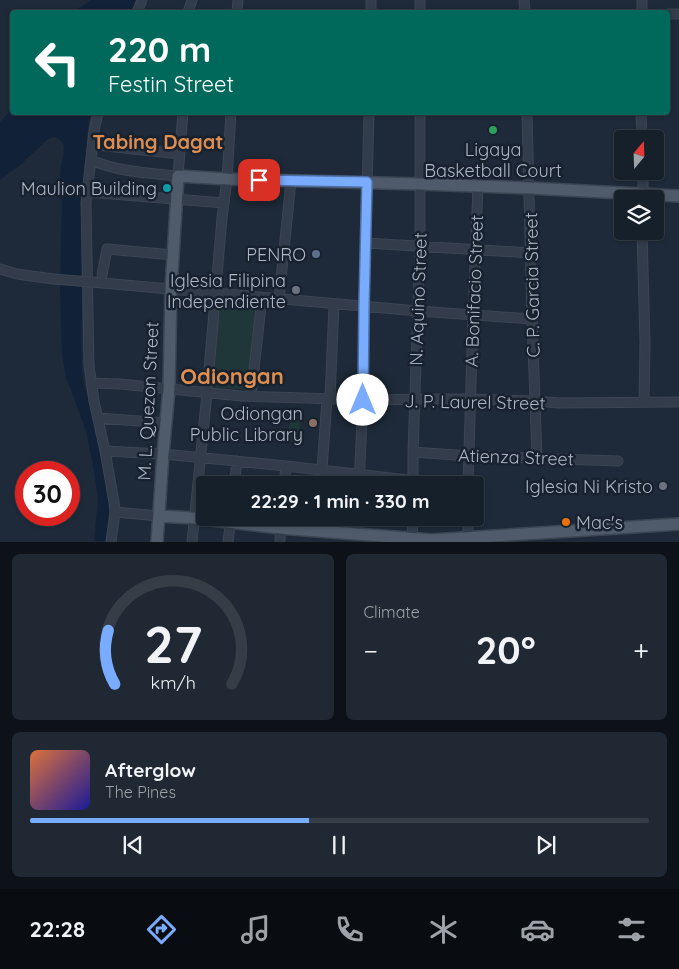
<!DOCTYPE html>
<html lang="en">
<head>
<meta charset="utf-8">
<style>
  body { margin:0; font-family:Quicksand,sans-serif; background:#1f2833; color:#f1f3f6; height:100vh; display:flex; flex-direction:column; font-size:19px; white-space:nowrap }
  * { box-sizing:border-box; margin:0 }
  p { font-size:16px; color:#9ea3a9 }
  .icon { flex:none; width:28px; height:28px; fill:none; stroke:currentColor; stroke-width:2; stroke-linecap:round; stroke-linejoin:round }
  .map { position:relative; height:542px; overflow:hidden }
  .sheet { display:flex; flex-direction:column; gap:12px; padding:12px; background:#0c1218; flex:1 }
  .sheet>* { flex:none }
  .banner { position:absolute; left:10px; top:10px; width:660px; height:105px; border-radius:5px; box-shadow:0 1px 4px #0004,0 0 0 1px #353e47; background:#00695c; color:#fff; overflow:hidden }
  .needle { width:32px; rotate:19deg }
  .fabs { position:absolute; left:614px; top:130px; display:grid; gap:10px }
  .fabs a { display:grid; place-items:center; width:50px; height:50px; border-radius:5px; background:#16202b; box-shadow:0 1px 4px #0004,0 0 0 1px #353e47; font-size:25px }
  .speed { position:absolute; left:15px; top:461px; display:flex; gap:10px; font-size:25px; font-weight:700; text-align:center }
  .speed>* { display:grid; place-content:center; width:65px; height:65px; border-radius:50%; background:#16202b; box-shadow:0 1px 4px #0004,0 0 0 1px #353e47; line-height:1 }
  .speed .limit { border:8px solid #d22; background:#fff; color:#111 }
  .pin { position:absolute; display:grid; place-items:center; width:42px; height:42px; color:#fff; margin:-21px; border-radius:10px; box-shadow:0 2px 8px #0006 }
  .me { position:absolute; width:55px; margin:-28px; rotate:0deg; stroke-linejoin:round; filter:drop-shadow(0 0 4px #0008) }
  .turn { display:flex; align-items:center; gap:18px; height:105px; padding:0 15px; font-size:22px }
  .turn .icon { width:65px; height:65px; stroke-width:2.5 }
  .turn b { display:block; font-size:35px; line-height:42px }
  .big { font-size:38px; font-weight:800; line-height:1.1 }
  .sheet .widget { flex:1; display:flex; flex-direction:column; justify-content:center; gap:8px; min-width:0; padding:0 18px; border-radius:8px; background:#1f2833 }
  .sheet .dial { align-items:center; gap:0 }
  .dial svg { height:130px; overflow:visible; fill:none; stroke:#353e47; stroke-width:7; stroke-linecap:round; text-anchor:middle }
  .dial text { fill:#f1f3f6; stroke:none }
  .song { display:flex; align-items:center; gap:15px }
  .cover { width:60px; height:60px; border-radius:8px; background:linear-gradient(135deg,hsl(20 70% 55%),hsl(240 70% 35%)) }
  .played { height:5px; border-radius:2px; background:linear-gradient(90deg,#79acff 45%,#353e47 45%) }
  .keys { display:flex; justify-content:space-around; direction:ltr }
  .heat { display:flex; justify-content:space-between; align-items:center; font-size:28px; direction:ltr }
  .sheet .tiles { flex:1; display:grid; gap:12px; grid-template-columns:1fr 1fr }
  .widget:last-child { grid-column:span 2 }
  .trip { position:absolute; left:196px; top:476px; width:288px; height:50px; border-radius:5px; background:#16202b; box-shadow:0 1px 4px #0004,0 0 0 1px #353e47; font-weight:800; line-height:50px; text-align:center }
  .tab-bar { display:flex; height:80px; justify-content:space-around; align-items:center; background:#090d11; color:#9ea3a9 }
  .tab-bar .icon { width:35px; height:35px }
  .tab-bar .current { color:#79acff }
  .tab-bar b { font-size:22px; color:#f1f3f6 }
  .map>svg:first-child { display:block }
</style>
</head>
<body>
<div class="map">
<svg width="679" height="542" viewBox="0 0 679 542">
  <rect width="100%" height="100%" fill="#1e2a39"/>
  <path fill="#20373a" d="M219 298 256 301 257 302 248 388 247 390 214 387 211 384Z
    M290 419 301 420 298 442 287 441Z"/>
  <path fill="#112137" d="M91 0H137L132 12H75L76 10Z
    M12 109V112L91 113 88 127 82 193 83 289 81 336 82 373 86 393 95 423 106 482 110 520 106 541H94L98 500 93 465 86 431 66 377 62 354 60 287 62 203 60 173 64 149 63 143 59 139 54 137 48 139 20 165 0 180V122Z"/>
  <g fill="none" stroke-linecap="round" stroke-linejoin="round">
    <defs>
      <path id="minor" d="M420 0V12
        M524 0 525 12
        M137 12 142 0
        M188 12 192 0
        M237 12 238 0
        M371 12V0
        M642 12V0
        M668 14H679
        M98 112 94 131 86 203 89 365 94 401 105 451 114 502 115 512 111 542
        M527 112 532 319 537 458
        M641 112 642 139
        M93 144 115 147 180 154
        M91 160C118 172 149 173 178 176L183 112
        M643 171V198
        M87 192 224 203
        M642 231 645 343 644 402
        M366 243 531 253
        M0 269 17 274 53 279
        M102 275 107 249 173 255
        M91 282 418 311 532 319
        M279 299 291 181
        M91 383 120 384 241 396 305 398 363 400 436 399H471L535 401 558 403 679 402
        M251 396 262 298
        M330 399 334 304
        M98 418 166 423
        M105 451 163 454 286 466 452 485
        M413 452 470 456 618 461
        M322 469 327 399
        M234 485 237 461
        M284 485 286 466
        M323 485 324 470
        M359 485 363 400 364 306 369 112
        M413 485V452L420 247V112
        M468 485 473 315 478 186
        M115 512 159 516
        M468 518V537
        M320 531 321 518
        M356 534 357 518
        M412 539 413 518
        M192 542 207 393 222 218 227 179 231 112
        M228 542 231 518
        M280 542 281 518"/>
      <path id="major" d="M159 516 193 518 280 528 432 540 679 524
        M157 542 163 454 169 389 171 289 178 176 227 179 420 184 529 188 679 196"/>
    </defs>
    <use href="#minor" stroke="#3b4553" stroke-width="11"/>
    <use href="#major" stroke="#3b4553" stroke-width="14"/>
    <use href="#minor" stroke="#323c4a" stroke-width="9"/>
    <use href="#major" stroke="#4f5b6a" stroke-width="11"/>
    <defs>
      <path id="minor-bridge" d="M53 279 91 282"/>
    </defs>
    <use href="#minor-bridge" stroke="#3b4553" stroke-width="11" stroke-linecap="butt"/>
    <use href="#minor-bridge" stroke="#323c4a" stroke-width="9"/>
  </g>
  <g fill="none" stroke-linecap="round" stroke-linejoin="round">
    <defs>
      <path id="route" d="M259 180 367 182 364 306 363 400"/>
    </defs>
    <use href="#route" stroke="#4f70a6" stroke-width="12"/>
    <use href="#route" stroke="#79acff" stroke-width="9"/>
  </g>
  <circle fill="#2e9e5b" stroke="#18212e" stroke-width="2" cx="493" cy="130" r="5"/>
  <circle fill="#0f9aa8" stroke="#18212e" stroke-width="2" cx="167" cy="188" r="5"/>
  <circle fill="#5c6f8a" stroke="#18212e" stroke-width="2" cx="316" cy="254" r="5"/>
  <g fill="#6b7280" stroke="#18212e" stroke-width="2">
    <circle cx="296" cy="290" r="5"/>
    <circle cx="663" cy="486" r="5"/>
  </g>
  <circle fill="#8d6e63" stroke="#18212e" stroke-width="2" cx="313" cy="423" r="5"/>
  <circle fill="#e8710a" stroke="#18212e" stroke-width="2" cx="566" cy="522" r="5"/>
  <g text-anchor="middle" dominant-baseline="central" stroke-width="5" stroke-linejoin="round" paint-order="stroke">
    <g font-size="18" fill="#acb6c7" stroke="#18212e" text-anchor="end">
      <text x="493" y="149" text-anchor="middle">Ligaya<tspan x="493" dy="21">Basketball Court</tspan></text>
      <text x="157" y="188">Maulion Building</text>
      <text x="306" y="254">PENRO</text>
      <text x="286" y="280">Iglesia Filipina<tspan x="286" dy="21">Independiente</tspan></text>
      <text x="303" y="413">Odiongan<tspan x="303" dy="21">Public Library</tspan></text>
      <text x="653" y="486">Iglesia Ni Kristo</text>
      <text x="576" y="522" text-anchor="start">Mac's</text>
    </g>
    <g font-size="18" fill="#acb6c7" stroke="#18212e">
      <text transform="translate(532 285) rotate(-91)">C. P. Garcia Street</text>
      <text transform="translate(474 291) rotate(-88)">A. Bonifacio Street</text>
      <text transform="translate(418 299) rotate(-88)">N. Aquino Street</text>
      <text transform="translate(148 401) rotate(-87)">M. L. Quezon Street</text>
      <text transform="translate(475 402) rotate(1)">J. P. Laurel Street</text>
      <text transform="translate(516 457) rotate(2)">Atienza Street</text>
    </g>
    <g font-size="20" font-weight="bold" fill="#dd8e50" stroke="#18212e">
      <text x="158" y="141">Tabing Dagat</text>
    </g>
    <g font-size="22" font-weight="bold" fill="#dd8e50" stroke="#18212e">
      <text x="232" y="376">Odiongan</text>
    </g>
  </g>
</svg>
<div class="fabs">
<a><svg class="needle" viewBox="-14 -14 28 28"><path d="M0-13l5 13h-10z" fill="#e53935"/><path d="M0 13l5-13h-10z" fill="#9ea3a9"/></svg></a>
<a><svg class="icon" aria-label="layers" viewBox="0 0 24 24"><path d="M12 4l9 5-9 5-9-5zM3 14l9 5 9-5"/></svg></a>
</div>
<div class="speed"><div class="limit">30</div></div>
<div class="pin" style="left:259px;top:180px;background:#d93025"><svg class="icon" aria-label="arrive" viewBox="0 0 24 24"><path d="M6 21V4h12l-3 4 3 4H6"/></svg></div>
<svg class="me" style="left:363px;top:400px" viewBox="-20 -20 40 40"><circle r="19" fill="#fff"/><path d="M0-13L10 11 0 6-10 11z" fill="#79acff"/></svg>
<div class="trip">22:29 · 1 min · 330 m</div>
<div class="banner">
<div class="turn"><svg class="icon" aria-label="left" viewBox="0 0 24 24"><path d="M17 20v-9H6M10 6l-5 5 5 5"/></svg><div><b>220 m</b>Festin Street</div></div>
</div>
</div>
<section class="sheet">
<div class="tiles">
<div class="widget dial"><svg viewBox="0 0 100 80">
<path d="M14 69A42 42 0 1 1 86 69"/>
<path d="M14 69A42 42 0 0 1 10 36" stroke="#79acff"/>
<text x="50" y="56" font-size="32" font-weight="700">27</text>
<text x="50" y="72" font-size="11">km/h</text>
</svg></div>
<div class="widget"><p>Climate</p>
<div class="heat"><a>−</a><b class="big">20°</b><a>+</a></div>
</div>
<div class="widget">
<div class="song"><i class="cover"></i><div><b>Afterglow</b><p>The Pines</p></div></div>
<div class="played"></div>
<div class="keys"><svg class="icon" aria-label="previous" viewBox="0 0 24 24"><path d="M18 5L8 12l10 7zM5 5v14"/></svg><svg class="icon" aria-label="pause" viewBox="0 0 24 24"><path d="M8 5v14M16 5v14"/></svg><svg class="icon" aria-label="next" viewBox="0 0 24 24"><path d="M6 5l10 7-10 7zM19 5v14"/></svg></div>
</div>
</div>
</section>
<nav class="tab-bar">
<b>22:28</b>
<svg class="icon current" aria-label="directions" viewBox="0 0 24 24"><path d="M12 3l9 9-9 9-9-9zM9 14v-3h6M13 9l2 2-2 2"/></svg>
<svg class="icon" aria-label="music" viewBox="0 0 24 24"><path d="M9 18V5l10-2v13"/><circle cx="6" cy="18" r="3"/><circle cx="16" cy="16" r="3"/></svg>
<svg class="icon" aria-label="phone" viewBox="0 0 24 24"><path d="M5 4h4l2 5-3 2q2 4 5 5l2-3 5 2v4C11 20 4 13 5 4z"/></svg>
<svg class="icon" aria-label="climate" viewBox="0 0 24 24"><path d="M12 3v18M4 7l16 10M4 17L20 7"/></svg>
<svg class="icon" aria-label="car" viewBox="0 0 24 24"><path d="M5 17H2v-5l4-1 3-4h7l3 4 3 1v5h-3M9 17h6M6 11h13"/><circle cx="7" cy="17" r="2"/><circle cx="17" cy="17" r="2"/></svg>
<svg class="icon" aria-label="filters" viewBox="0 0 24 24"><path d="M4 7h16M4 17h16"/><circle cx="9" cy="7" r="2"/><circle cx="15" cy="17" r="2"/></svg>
</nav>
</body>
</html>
